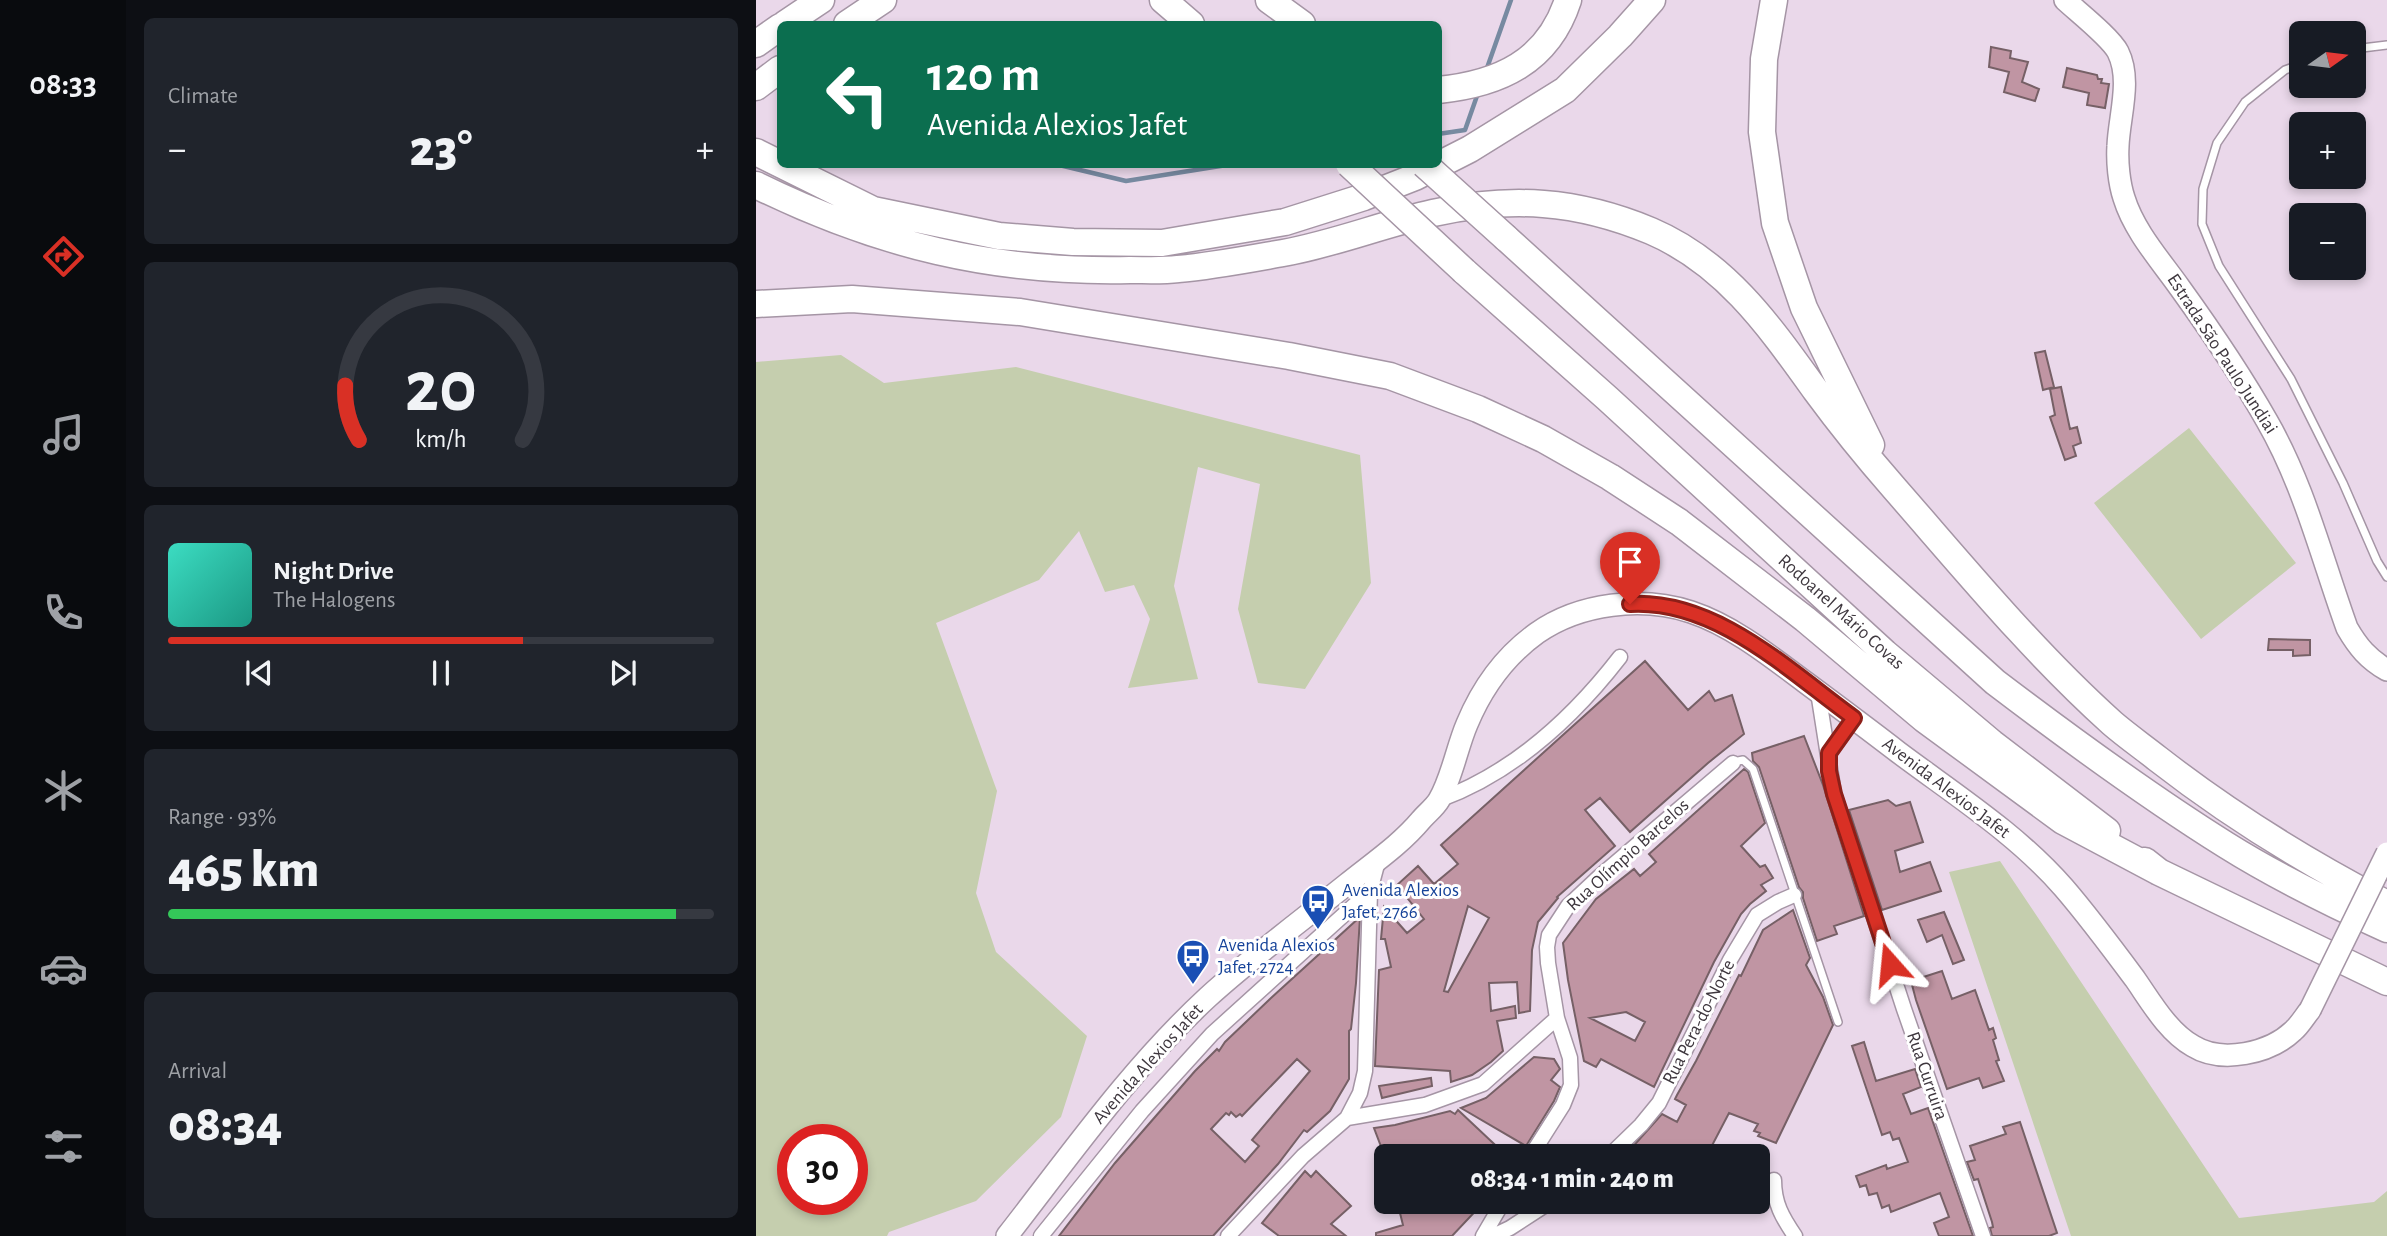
<!DOCTYPE html>
<html lang="en">
<head>
<meta charset="utf-8">
<style>
  body { margin:0; font-family:"Alegreya Sans",sans-serif; background:#20242c; color:#f1f3f6; height:100vh; display:flex; flex-direction:column; font-size:26px; white-space:nowrap }
  * { box-sizing:border-box; margin:0 }
  p { font-size:23px; color:#9ea1a6 }
  .icon { flex:none; width:38px; height:38px; fill:none; stroke:currentColor; stroke-width:2; stroke-linecap:round; stroke-linejoin:round }
  .map { position:relative; flex:1; overflow:hidden }
  .details { display:flex; flex-direction:column; gap:18px; padding:18px; background:#0d0f14; width:630px }
  .details>* { flex:none }
  .hud { position:absolute; left:21px; top:21px; width:665px; height:147px; border-radius:10px; box-shadow:0 4px 10px #0003; background:#0b6e4f; color:#fff; overflow:hidden }
  .needle { width:46px; rotate:76deg }
  .fabs { position:absolute; left:1533px; top:21px; display:grid; gap:14px }
  .fabs a { display:grid; place-items:center; width:77px; height:77px; border-radius:10px; background:#171b24; box-shadow:0 4px 10px #0003; font-size:35px }
  .speed { position:absolute; left:21px; top:1124px; display:flex; gap:14px; font-size:35px; font-weight:700; text-align:center }
  .speed>* { display:grid; place-content:center; width:91px; height:91px; border-radius:50%; background:#171b24; box-shadow:0 4px 10px #0003; line-height:1 }
  .speed .limit { border:10px solid #d22; background:#fff; color:#111 }
  .pin { position:absolute; display:grid; place-items:center; width:60px; height:60px; color:#fff; margin:-72px -30px; border-radius:50% 50% 50% 0; rotate:-45deg; box-shadow:0 0 7px #0007 }
  .pin .icon { rotate:45deg }
  .me { position:absolute; width:77px; margin:-38px; rotate:342deg; stroke-linejoin:round; filter:drop-shadow(0 0 5px #0008) }
  .turn { display:flex; align-items:center; gap:24px; height:147px; padding:0 35px; font-size:32px }
  .turn .icon { width:91px; height:91px; stroke-width:2.5 }
  .turn b { display:block; font-size:49px; line-height:60px }
  .big { font-size:52px; font-weight:800; line-height:1.1 }
  .details .tile { flex:1; display:flex; flex-direction:column; justify-content:center; gap:10px; min-width:0; padding:0 24px; border-radius:10px; background:#20242c }
  .details .dial { align-items:center; gap:0 }
  .dial svg { height:182px; overflow:visible; fill:none; stroke:#363941; stroke-width:7; stroke-linecap:round; text-anchor:middle }
  .dial text { fill:#f1f3f6; stroke:none }
  .song { display:flex; align-items:center; gap:21px }
  .cover { width:84px; height:84px; border-radius:10px; background:linear-gradient(135deg,hsl(170 70% 55%),hsl(170 70% 35%)) }
  .played { height:7px; border-radius:4px; background:linear-gradient(90deg,#d93025 65%,#363941 65%) }
  .keys { display:flex; justify-content:space-around; direction:ltr }
  .heat { display:flex; justify-content:space-between; align-items:center; font-size:38px; direction:ltr }
  .charge { height:10px; border-radius:5px; background:linear-gradient(90deg,#34c759 93%,#363941 0) }
  .trip { position:absolute; left:618px; top:1144px; width:396px; height:70px; border-radius:10px; background:#171b24; box-shadow:0 4px 10px #0003; font-weight:800; line-height:70px; text-align:center }
  main { display:flex; flex:1; min-height:0 }
  .tab-bar { display:flex; flex-direction:column; width:126px; justify-content:space-around; align-items:center; background:#090b0e; color:#9ea1a6 }
  .tab-bar .icon { width:49px; height:49px }
  .tab-bar .selected { color:#d93025 }
  .tab-bar b { font-size:32px; color:#f1f3f6 }
  .map>svg:first-child { display:block }
</style>
</head>
<body>
<main>
<nav class="tab-bar">
<b>08:33</b>
<svg class="icon selected" aria-label="directions" viewBox="0 0 24 24"><path d="M12 3l9 9-9 9-9-9zM9 14v-3h6M13 9l2 2-2 2"/></svg>
<svg class="icon" aria-label="music" viewBox="0 0 24 24"><path d="M9 18V5l10-2v13"/><circle cx="6" cy="18" r="3"/><circle cx="16" cy="16" r="3"/></svg>
<svg class="icon" aria-label="phone" viewBox="0 0 24 24"><path d="M5 4h4l2 5-3 2q2 4 5 5l2-3 5 2v4C11 20 4 13 5 4z"/></svg>
<svg class="icon" aria-label="climate" viewBox="0 0 24 24"><path d="M12 3v18M4 7l16 10M4 17L20 7"/></svg>
<svg class="icon" aria-label="car" viewBox="0 0 24 24"><path d="M5 17H2v-5l4-1 3-4h7l3 4 3 1v5h-3M9 17h6M6 11h13"/><circle cx="7" cy="17" r="2"/><circle cx="17" cy="17" r="2"/></svg>
<svg class="icon" aria-label="filters" viewBox="0 0 24 24"><path d="M4 7h16M4 17h16"/><circle cx="9" cy="7" r="2"/><circle cx="15" cy="17" r="2"/></svg>
</nav>
<section class="details">
<div class="tile"><p>Climate</p>
<div class="heat"><a>−</a><b class="big">23°</b><a>+</a></div>
</div>
<div class="tile dial"><svg viewBox="0 0 100 80">
<path d="M14 69A42 42 0 1 1 86 69"/>
<path d="M14 69A42 42 0 0 1 8 45" stroke="#d93025"/>
<text x="50" y="56" font-size="32" font-weight="700">20</text>
<text x="50" y="72" font-size="11">km/h</text>
</svg></div>
<div class="tile">
<div class="song"><i class="cover"></i><div><b>Night Drive</b><p>The Halogens</p></div></div>
<div class="played"></div>
<div class="keys"><svg class="icon" aria-label="previous" viewBox="0 0 24 24"><path d="M18 5L8 12l10 7zM5 5v14"/></svg><svg class="icon" aria-label="pause" viewBox="0 0 24 24"><path d="M8 5v14M16 5v14"/></svg><svg class="icon" aria-label="next" viewBox="0 0 24 24"><path d="M6 5l10 7-10 7zM19 5v14"/></svg></div>
</div>
<div class="tile"><p>Range · 93%</p><b class="big">465 km</b><div class="charge"></div></div>
<div class="tile"><p>Arrival</p><b class="big">08:34</b></div>
</section>
<div class="map">
<svg width="1631" height="1236" viewBox="0 0 1631 1236">
  <rect width="100%" height="100%" fill="#ead8ea"/>
  <path fill="#c5ceae" fill-rule="evenodd" d="M85 355 128 383 260 367 604 455 615 583 549 689 502 683 482 609 504 484 442 467 418 586 442 679 372 688 394 619 378 585 349 592 323 531 283 580 180 623 241 791 220 893 240 952 331 1036 305 1117 220 1201 133 1232 131 1236H0V362ZM37 1139H96V1199H37Z
    M1433 428 1540 563 1445 639 1338 503Z
    M1244 861 1483 1218 1618 1202 1631 1191V1236H1315L1193 872Z"/>
  <g fill="none" stroke-linecap="round" stroke-linejoin="round">
    <path stroke="#778aa1" stroke-width="4.5" d="M731 68 755 0
      M682 134 709 130 722 93
      M299 164 370 181 477 164"/>
  </g>
  <path fill="#c095a3" stroke="#766066" stroke-width="2" fill-rule="evenodd" d="M1235 47 1255 51 1254 58 1272 62 1266 82 1283 89 1279 101 1248 92 1253 72 1233 67Z
    M1311 68 1341 75 1342 79H1346L1345 83 1353 84 1349 108 1331 105 1333 93 1307 87Z
    M1289 351 1298 387 1287 390 1279 353Z
    M1305 387 1314 429 1321 427 1325 443 1317 446 1320 456 1309 460 1294 417 1299 415 1294 389Z
    M1513 639 1554 640V655L1537 656V650H1512Z
    M889 661 932 710 953 691 959 701 976 695 988 734 952 763 874 832 844 798 829 810 859 846 801 897 802 898 782 922 776 950 774 1011 763 1013 761 982 733 983 735 1011 759 1006 760 1018 741 1021 747 1051 735 1062 716 1075 695 1082 694 1071 619 1066 623 970 635 967 629 939H625L628 907 651 933 668 919 641 885 662 866 678 884 702 864 685 845ZM712 906 733 918 692 992 688 991Z
    M1048 736 1067 785 1108 916 1078 926 1081 934 1061 941 1047 898V892L1043 887 1003 767 997 761 996 753Z
    M988 769 992 772 1009 823 985 846 1004 867 1009 865 1017 878 1005 885 1010 891 994 904 985 914 958 962 898 1087 845 1059 840 1067 828 1061 812 980 807 943 840 899 878 869 884 876 900 862 893 854ZM870 1012 889 1022 879 1041 834 1018Z
    M1132 800 1140 806 1154 802 1167 842 1139 851 1144 872 1174 862 1185 891 1126 910 1093 810Z
    M1037 910 1054 958 1050 965 1067 997 1077 1025 1020 1143 1002 1136 1004 1133 998 1131 1002 1124 973 1113 950 1157H881L872 1152 906 1114 921 1122 930 1105 919 1099 921 1095 940 1061 983 975 985 976 1007 930Z
    M1188 912 1208 960 1197 964 1186 935 1171 942 1162 920Z
    M604 917 600 983 595 1029 593 1031V1079L574 1111 551 1132 548 1130 522 1164 457 1236H303L359 1163 439 1071 461 1049 463 1051 469 1042 515 998ZM541 1059 554 1071 496 1140 503 1146 489 1162 455 1129 470 1113 473 1115 475 1112 480 1117 484 1114 486 1116Z
    M1186 971 1196 999 1219 990 1233 1030 1237 1028 1240 1038 1237 1040 1243 1060 1240 1061 1248 1081 1227 1088 1223 1078 1191 1089 1160 1000 1155 981Z
    M1108 1042 1120 1081 1159 1069 1165 1087 1147 1094 1155 1114 1172 1108 1217 1236H1183L1178 1223 1193 1217 1184 1193 1135 1212 1133 1205 1126 1208 1121 1193 1113 1195 1110 1185 1104 1187 1100 1176 1130 1165 1131 1169 1152 1162 1143 1138 1137 1140 1134 1132 1126 1135 1096 1046Z
    M778 1057 798 1059 804 1069 795 1080 804 1087 798 1101 770 1146 705 1108 730 1098Z
    M675 1078 676 1086 626 1098 623 1086Z
    M702 1110 752 1157H629L618 1128 639 1125 694 1111 699 1114Z
    M1264 1122 1301 1233 1293 1236H1236L1234 1228 1237 1227 1236 1222 1222 1179 1218 1180 1211 1162 1219 1160 1214 1146 1250 1134 1247 1127Z
    M549 1171 555 1177 560 1171 595 1206 575 1224 590 1236H523L506 1223Z
    M663 1202H728L696 1236H620V1233L647 1225 644 1213 665 1208Z"/>
  <g fill="none" stroke-linecap="round" stroke-linejoin="round">
    <defs>
      <path id="service" d="M1598 49 1631 45
        M1545 64 1529 70 1489 102 1461 143 1447 189 1446 224 1463 266 1535 379 1587 483 1621 561 1631 577
        M977 762 987 760 997 769 1082 1022"/>
      <path id="minor" d="M1062 692 1078 794 1148 1009 1227 1236
        M1073 753 1098 718
        M683 800C757 773 816 719 864 657
        M591 1118 669 1105 727 1084 801 1018
        M774 1157 807 1105 815 1085 814 1058 801 1018 792 963 791 947 793 935 812 906 843 877 977 763
        M852 1157 885 1125 903 1103 974 960 1001 915 1022 902 1038 895
        M1018 1180C1018 1203 1026 1217 1039 1236
        M285 1236 386 1111 456 1034 614 891 622 861
        M472 1236 547 1156 591 1118 604 1093 609 1071 614 891
        M727 1236 747 1202
        M737 1236 754 1228 794 1202"/>
      <path id="secondary" d="M1309 0C1322 12 1355 38 1362 52 1376 80 1363 117 1362 146 1361 162 1363 183 1368 198 1378 231 1405 261 1424 288 1455 331 1485 375 1511 421 1548 485 1566 559 1591 628 1602 647 1612 659 1631 670
        M251 1236C315 1154 376 1067 452 997 496 957 545 921 591 884 617 863 644 845 665 820 671 813 679 807 683 800 696 778 701 747 711 724 726 688 749 656 781 633 824 603 886 596 935 612 977 626 1014 656 1049 682 1080 705 1111 728 1142 752 1198 794 1261 834 1308 888 1333 917 1356 948 1379 979 1395 1002 1412 1032 1437 1046 1466 1064 1514 1053 1537 1031 1544 1025 1549 1016 1554 1010"/>
      <path id="motorway" d="M407 0 435 24
        M513 0 546 24
        M1018 0 1008 59 1006 132 1019 223 1048 308 1115 445
        M29 24 65 0
        M91 24 127 0
        M0 44 24 27
        M0 87 24 69
        M682 90C743 84 792 62 812 0
        M0 152 117 210 243 236 317 242 406 243 529 222 608 197 659 177 714 149 809 90 864 36 896 0
        M0 185C122 245 237 273 374 270 390 270 406 271 422 269 457 266 493 259 527 253 578 244 627 224 677 213 755 196 821 200 895 231 970 263 1014 327 1060 391 1085 425 1111 457 1139 489 1209 569 1277 652 1356 723 1371 736 1387 747 1402 759 1474 815 1550 862 1631 904
        M750 238 1239 682C1314 739 1390 795 1470 845 1521 877 1576 904 1631 929
        M708 271 851 398 1129 653 1236 743 1351 831
        M0 304 96 299 264 312 533 356 634 376 722 409 787 439 854 477 923 522 1049 619 1168 719 1307 821 1403 872
        M1389 861 1403 872 1631 982"/>
    </defs>
    <use href="#service" stroke="#a595a5" stroke-width="10"/>
    <use href="#minor" stroke="#a595a5" stroke-width="17"/>
    <use href="#secondary" stroke="#a595a5" stroke-width="24"/>
    <use href="#motorway" stroke="#a595a5" stroke-width="29"/>
    <use href="#service" stroke="#fff" stroke-width="7"/>
    <use href="#minor" stroke="#fff" stroke-width="14"/>
    <use href="#secondary" stroke="#fff" stroke-width="21"/>
    <use href="#motorway" stroke="#fff" stroke-width="26"/>
    <defs>
      <path id="secondary-bridge" d="M1554 1010 1631 853"/>
      <path id="motorway-bridge" d="M593 164 708 271
        M668 164 750 238"/>
    </defs>
    <use href="#secondary-bridge" stroke="#a595a5" stroke-width="24" stroke-linecap="butt"/>
    <use href="#motorway-bridge" stroke="#a595a5" stroke-width="29" stroke-linecap="butt"/>
    <use href="#secondary-bridge" stroke="#fff" stroke-width="21"/>
    <use href="#motorway-bridge" stroke="#fff" stroke-width="26"/>
  </g>
  <g fill="none" stroke-linecap="round" stroke-linejoin="round">
    <defs>
      <path id="route" d="M874 604C960 599 1033 671 1098 718L1073 753V771L1078 794 1134 964"/>
    </defs>
    <use href="#route" stroke="#8d1f18" stroke-width="18"/>
    <use href="#route" stroke="#d93025" stroke-width="12"/>
  </g>
  <defs>
    <symbol id="bus-pin" viewBox="-11 -11 22 30"><path d="M0 17L-7.5 6A9.5 9.5 0 1 1 7.5 6Z" fill="#1a4fb4" stroke="#fff"/><path d="M-5-6H5V4H4V6H2V4H-2V6H-4V4H-5ZM-3.5-4V0h7V-4ZM-3.5 1.2v1.5H-2V1.2ZM2 1.2v1.5H3.5V1.2Z" fill="#fff"/></symbol>
  </defs>
  <g fill-rule="evenodd">
    <use href="#bus-pin" x="543" y="882" width="38" height="52"/>
    <use href="#bus-pin" x="418" y="937" width="38" height="52"/>
  </g>
  <g text-anchor="middle" dominant-baseline="central" stroke-width="6" stroke-linejoin="round" paint-order="stroke">
    <g font-size="19" fill="#3e373e" stroke="#fff">
      <text transform="translate(1466 354) rotate(57)">Estrada São Paulo Jundiai</text>
      <text transform="translate(1085 612) rotate(42)">Rodoanel Mário Covas</text>
      <text transform="translate(1190 788) rotate(37)">Avenida Alexios Jafet</text>
      <text transform="translate(872 855) rotate(-42)">Rua Olímpio Barcelos</text>
      <text transform="translate(943 1022) rotate(-63)">Rua Pera-do-Norte</text>
      <text transform="translate(392 1064) rotate(-48)">Avenida Alexios Jafet</text>
      <text transform="translate(1171 1076) rotate(71)">Rua Curruira</text>
    </g>
    <g font-size="19" fill="#164399" stroke="#fff" text-anchor="start">
      <text x="586" y="890">Avenida Alexios<tspan x="586" dy="22">Jafet, 2766</tspan></text>
      <text x="462" y="945">Avenida Alexios<tspan x="462" dy="22">Jafet, 2724</tspan></text>
    </g>
  </g>
</svg>
<div class="fabs">
<a><svg class="needle" viewBox="-14 -14 28 28"><path d="M0-13l5 13h-10z" fill="#e53935"/><path d="M0 13l5-13h-10z" fill="#9ea1a6"/></svg></a>
<a>+</a>
<a>−</a>
</div>
<div class="speed"><div class="limit">30</div></div>
<div class="pin" style="left:874px;top:604px;background:#d93025"><svg class="icon" aria-label="arrive" viewBox="0 0 24 24"><path d="M6 21V4h12l-3 4 3 4H6"/></svg></div>
<svg class="me" style="left:1134px;top:964px" viewBox="-20 -20 40 40"><path d="M0-17L14 15 0 8-14 15z" fill="#d93025" stroke="#fff" stroke-width="4"/></svg>
<div class="trip">08:34 · 1 min · 240 m</div>
<div class="hud">
<div class="turn"><svg class="icon" aria-label="left" viewBox="0 0 24 24"><path d="M17 20v-9H6M10 6l-5 5 5 5"/></svg><div><b>120 m</b>Avenida Alexios Jafet</div></div>
</div>
</div>
</main>
</body>
</html>
